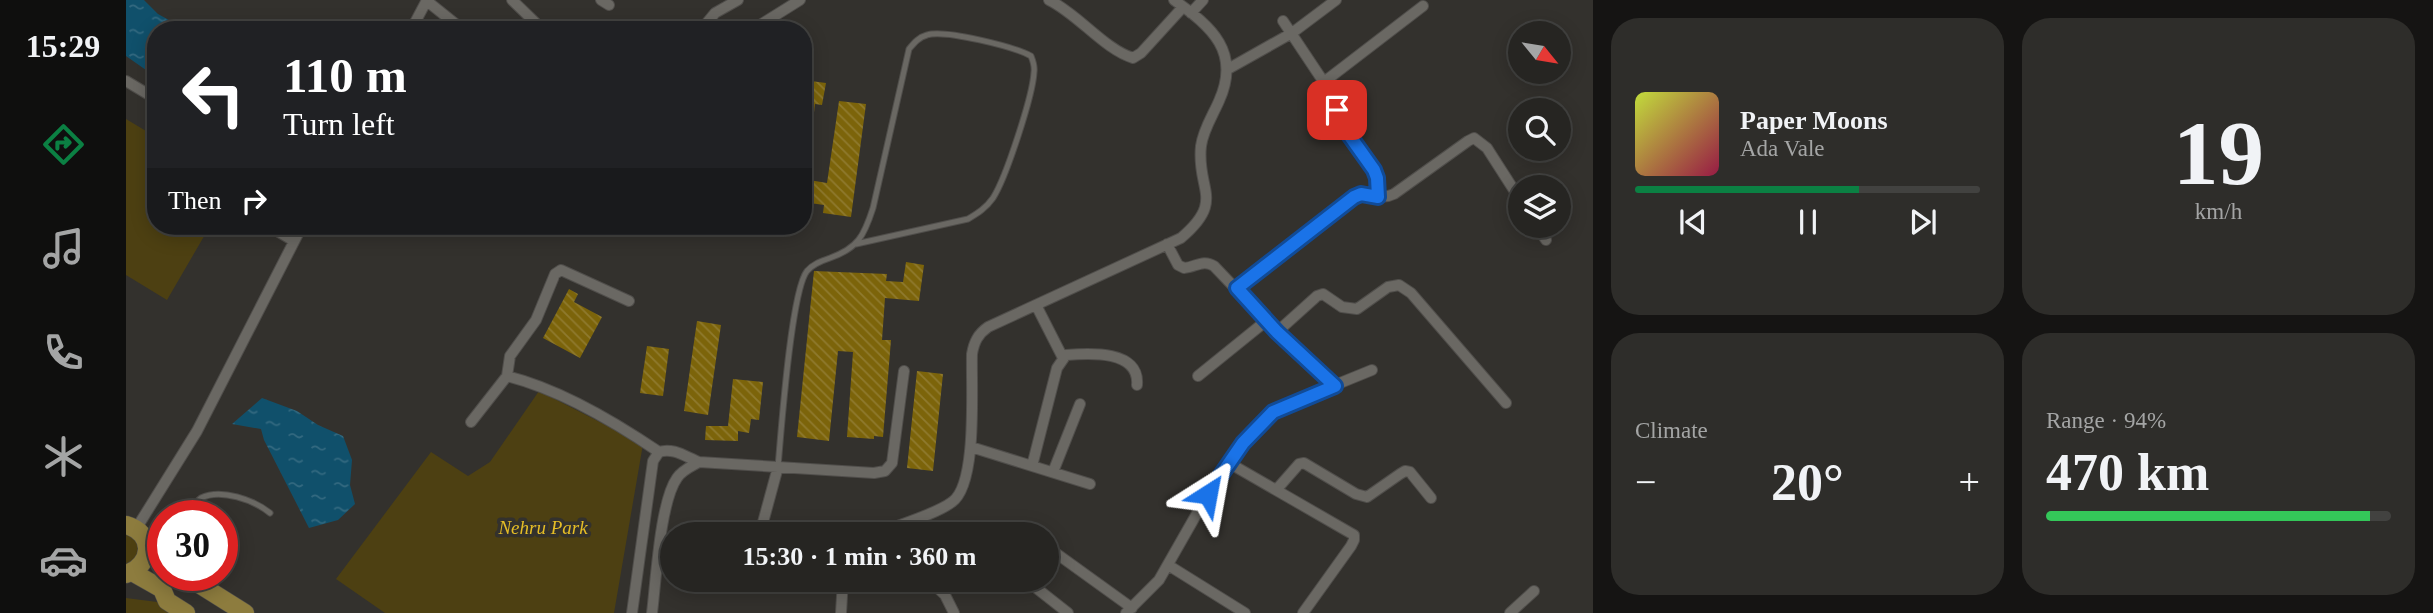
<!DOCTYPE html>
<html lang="en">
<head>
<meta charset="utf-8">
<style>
  body { margin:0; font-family:"Times New Roman",serif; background:#2e2d2a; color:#f1f3f6; height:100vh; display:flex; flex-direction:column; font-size:26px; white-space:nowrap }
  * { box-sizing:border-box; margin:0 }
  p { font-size:23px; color:#a4a5a5 }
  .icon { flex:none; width:38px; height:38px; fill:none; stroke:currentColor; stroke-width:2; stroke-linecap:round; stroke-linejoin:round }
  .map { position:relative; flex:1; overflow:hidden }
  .drawer { display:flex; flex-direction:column; gap:18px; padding:18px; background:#151413; width:840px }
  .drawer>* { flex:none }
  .guide { position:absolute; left:21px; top:21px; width:665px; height:214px; border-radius:28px; box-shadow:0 4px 18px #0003,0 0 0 2px #424240; background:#202124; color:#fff; overflow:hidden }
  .needle { width:46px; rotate:120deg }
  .controls { position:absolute; left:1382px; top:21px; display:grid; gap:14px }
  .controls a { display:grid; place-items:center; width:63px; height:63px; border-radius:50%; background:#262522; box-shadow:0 4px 18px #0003,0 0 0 2px #424240; font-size:35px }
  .speed { position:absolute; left:21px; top:500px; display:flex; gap:14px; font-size:35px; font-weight:700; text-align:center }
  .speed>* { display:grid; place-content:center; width:91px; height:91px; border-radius:50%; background:#262522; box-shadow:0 4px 18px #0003,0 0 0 2px #424240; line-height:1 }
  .speed .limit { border:10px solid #d22; background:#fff; color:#111 }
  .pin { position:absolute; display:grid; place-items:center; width:60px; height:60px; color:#fff; margin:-30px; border-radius:14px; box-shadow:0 4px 10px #0006 }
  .me { position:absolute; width:77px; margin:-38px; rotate:34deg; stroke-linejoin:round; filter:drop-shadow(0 0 5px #0008) }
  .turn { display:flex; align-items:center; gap:24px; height:147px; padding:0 21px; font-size:32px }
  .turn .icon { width:91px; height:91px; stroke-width:2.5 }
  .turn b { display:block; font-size:49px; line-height:60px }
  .then { display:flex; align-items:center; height:66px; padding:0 21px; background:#0003; gap:14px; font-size:26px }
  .big { font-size:52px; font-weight:800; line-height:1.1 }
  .drawer .tile { flex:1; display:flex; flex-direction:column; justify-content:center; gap:10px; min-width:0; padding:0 24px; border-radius:28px; background:#2e2d2a }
  .drawer .dial { align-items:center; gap:0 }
  .dial b { font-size:91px; line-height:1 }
  .song { display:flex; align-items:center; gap:21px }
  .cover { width:84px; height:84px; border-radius:10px; background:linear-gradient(135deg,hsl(70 70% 55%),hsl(340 70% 35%)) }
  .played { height:7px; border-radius:4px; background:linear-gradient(90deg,#0b8043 65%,#424240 65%) }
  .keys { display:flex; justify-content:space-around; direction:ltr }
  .heat { display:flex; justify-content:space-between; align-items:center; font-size:38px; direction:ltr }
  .charge { height:10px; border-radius:5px; background:linear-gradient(90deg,#34c759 94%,#424240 0) }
  .drawer .tiles { flex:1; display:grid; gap:18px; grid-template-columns:repeat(2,1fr) }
  .trip { position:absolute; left:534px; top:522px; width:399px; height:70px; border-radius:35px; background:#262522; box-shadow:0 4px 18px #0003,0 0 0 2px #424240; font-weight:800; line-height:70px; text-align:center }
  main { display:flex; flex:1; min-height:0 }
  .tab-bar { display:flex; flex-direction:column; width:126px; justify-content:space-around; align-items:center; background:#0f0f0e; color:#a4a5a5 }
  .tab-bar .icon { width:49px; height:49px }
  .tab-bar .on { color:#0b8043 }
  .tab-bar b { font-size:32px; color:#f1f3f6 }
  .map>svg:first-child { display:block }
</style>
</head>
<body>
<main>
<nav class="tab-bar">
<b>15:29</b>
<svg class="icon on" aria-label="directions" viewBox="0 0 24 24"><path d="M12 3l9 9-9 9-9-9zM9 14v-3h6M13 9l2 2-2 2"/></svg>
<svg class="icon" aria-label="music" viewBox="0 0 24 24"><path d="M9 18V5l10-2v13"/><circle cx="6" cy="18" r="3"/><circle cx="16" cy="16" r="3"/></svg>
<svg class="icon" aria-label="phone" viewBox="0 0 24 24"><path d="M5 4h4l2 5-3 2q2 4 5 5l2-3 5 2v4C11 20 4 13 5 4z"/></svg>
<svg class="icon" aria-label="climate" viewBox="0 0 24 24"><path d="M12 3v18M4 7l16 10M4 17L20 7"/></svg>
<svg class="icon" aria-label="car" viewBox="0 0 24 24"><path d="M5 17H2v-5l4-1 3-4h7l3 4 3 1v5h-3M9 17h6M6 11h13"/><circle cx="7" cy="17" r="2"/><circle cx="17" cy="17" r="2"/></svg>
</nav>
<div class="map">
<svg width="1467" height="613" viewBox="0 0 1467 613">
  <defs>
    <pattern id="water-ripples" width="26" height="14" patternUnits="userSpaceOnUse" patternTransform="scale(1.75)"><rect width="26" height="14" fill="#10506b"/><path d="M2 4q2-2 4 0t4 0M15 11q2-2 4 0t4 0" fill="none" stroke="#336980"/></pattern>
    <pattern id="building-back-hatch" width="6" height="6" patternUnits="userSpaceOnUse" patternTransform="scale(1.75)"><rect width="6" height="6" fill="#7c640a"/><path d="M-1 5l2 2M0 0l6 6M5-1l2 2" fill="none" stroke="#8f7a2e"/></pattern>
  </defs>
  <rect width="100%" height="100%" fill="#33312d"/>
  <path fill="#4d4012" d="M0 119 30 137V226H84L41 300 0 275Z
    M413 391 517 444 488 613H259L210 579 305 452 342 476 364 462Z
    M0 532 9 537 17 553 0 574Z
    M0 598 39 603 55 613H0Z"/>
  <path fill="url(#water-ripples)" d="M0 0H18L32 14 61 30H30V77L0 56Z
    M136 398 171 411 192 425 217 436 226 460 224 485 229 504 212 520 183 528 138 440 135 429 106 424Z"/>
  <path fill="url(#building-back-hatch)" d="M677 80 700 83 696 105 689 104 683 154 677 153Z
    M713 101 740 104 725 217 697 213 698 205 677 202V179L701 183Z
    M780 262 798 265 793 301 759 298 756 340H765L757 437 748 436V439L721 437 727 352 712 351 703 441 671 437 688 271 761 274 760 281 777 282Z
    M443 289 452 294 448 302 476 317 454 358 417 338Z
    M571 321 595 325 582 415 558 411Z
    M521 346 543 349 537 396 514 393Z
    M791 371 817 374 807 471 781 468Z
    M607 379 637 382 633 420 625 419 623 433 612 431V441L579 440 580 426H602Z"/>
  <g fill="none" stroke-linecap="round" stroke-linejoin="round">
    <defs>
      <path id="service" d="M652 467C655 433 665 291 681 271 687 264 695 261 704 258 732 248 738 236 747 208L783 49C788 43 793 37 801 35 818 29 889 47 905 56 907 61 909 66 908 72 907 95 880 178 867 198 860 208 852 213 842 219L730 244
        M62 516C65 510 69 502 75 498 95 488 128 500 144 513
        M23 540 37 533"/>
      <path id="minor" d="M386 0 417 30
        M475 0 483 5
        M923 0C952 14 978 49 1007 58L1015 53 1057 7
        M301 1 337 30
        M1065 13 1077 0
        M1157 21 1207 96 1216 125 1249 169 1252 197
        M285 30 301 0
        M575 30 589 13 612 0
        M626 30 674 0
        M1102 69 1166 33 1210 0
        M0 81 30 99
        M1198 82 1297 6
        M143 226 168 241
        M1411 226 1420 240
        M378 229 380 226
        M1041 244 1052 265 1058 268C1070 267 1077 259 1088 266L1151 332 1208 386
        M1111 288 1228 197C1242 191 1254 201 1268 194L1342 141 1348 138 1361 148 1395 201
        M910 305 937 358
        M1151 332 1191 296 1197 294 1216 307 1231 309 1262 287 1273 285 1285 293 1380 403
        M381 376 384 356 410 320 429 274 435 270 503 301
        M1072 376 1140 321
        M345 422 381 376C433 389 489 422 533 452
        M845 447 964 484
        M1103 463 1228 535V540L1225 546 1177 613
        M906 466 931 368 940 355C964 353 1014 350 1011 385
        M927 472 954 404
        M1151 489 1173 464 1178 463 1230 494 1241 497 1274 474 1279 471 1284 472 1305 498
        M636 526 652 467
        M10 529 71 431 176 226
        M750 534C771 525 809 515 826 502 852 484 845 386 846 354 848 342 852 334 862 327L1055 238C1100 200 1070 190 1075 146 1077 130 1087 115 1093 101 1115 52 1086 27 1048 0
        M920 546 1006 608
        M1042 565 1119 613
        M802 579 819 595 828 613
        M909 587 942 613
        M506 613 527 461 533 452C547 447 560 457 573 462L748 473 759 471 766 463 778 371
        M526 613C530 581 534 502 551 478 556 470 566 466 573 462
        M715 613 717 579
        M1000 613 1033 580 1082 494 1131 427 1147 413 1160 405 1246 370
        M1384 613 1408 591"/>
      <path id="primary" d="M0 525C29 533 27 565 0 574
        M21 553 37 562
        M6 572 36 589 41 601 60 613
        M60 576 119 613"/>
    </defs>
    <use href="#service" stroke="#504e4b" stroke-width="7"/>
    <use href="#minor" stroke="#504e4b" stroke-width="12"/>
    <use href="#primary" stroke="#504e4b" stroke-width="19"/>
    <use href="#service" stroke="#6a6863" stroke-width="5"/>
    <use href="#minor" stroke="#6a6863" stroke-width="10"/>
    <use href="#primary" stroke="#8d7c3e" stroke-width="18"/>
  </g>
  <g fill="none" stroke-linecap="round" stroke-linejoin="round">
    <defs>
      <path id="route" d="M1082 494 1117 443 1147 412 1209 386 1151 332 1111 288 1228 197 1235 194 1252 197 1251 178 1248 170 1216 125 1211 110"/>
    </defs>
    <use href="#route" stroke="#114b97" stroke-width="18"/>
    <use href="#route" stroke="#1a73e8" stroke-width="12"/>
  </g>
  <g text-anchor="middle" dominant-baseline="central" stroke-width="7" stroke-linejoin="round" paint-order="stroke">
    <g font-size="19" font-style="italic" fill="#e5bd26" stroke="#33312d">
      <text x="417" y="527">Nehru Park</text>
    </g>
  </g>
</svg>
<div class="controls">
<a><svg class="needle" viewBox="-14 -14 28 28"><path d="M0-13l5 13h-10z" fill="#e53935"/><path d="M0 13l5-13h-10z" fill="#a4a5a5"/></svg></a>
<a><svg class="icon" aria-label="search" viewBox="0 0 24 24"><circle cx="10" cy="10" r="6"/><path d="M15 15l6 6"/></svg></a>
<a><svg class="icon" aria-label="layers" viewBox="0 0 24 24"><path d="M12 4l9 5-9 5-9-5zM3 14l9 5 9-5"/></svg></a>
</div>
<div class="speed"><div class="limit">30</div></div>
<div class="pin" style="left:1211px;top:110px;background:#d93025"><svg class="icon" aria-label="arrive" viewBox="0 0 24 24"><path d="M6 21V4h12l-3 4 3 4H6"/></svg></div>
<svg class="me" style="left:1082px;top:494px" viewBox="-20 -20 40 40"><path d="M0-17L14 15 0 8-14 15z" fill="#1a73e8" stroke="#fff" stroke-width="4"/></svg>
<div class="trip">15:30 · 1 min · 360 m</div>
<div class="guide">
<div class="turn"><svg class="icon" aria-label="left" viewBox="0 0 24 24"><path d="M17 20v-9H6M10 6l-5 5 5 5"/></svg><div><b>110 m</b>Turn left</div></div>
<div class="then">Then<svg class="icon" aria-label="right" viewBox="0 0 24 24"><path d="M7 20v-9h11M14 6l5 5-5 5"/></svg></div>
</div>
</div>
<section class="drawer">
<div class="tiles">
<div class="tile">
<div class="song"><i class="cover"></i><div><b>Paper Moons</b><p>Ada Vale</p></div></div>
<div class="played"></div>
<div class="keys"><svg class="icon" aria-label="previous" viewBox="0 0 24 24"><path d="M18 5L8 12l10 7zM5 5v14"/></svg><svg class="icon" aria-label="pause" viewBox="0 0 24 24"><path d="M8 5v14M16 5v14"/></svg><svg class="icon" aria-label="next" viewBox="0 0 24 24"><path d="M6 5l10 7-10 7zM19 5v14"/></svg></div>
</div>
<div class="tile dial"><b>19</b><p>km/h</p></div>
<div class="tile"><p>Climate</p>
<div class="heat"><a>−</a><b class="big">20°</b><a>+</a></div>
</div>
<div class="tile"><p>Range · 94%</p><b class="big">470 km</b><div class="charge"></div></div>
</div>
</section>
</main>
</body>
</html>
